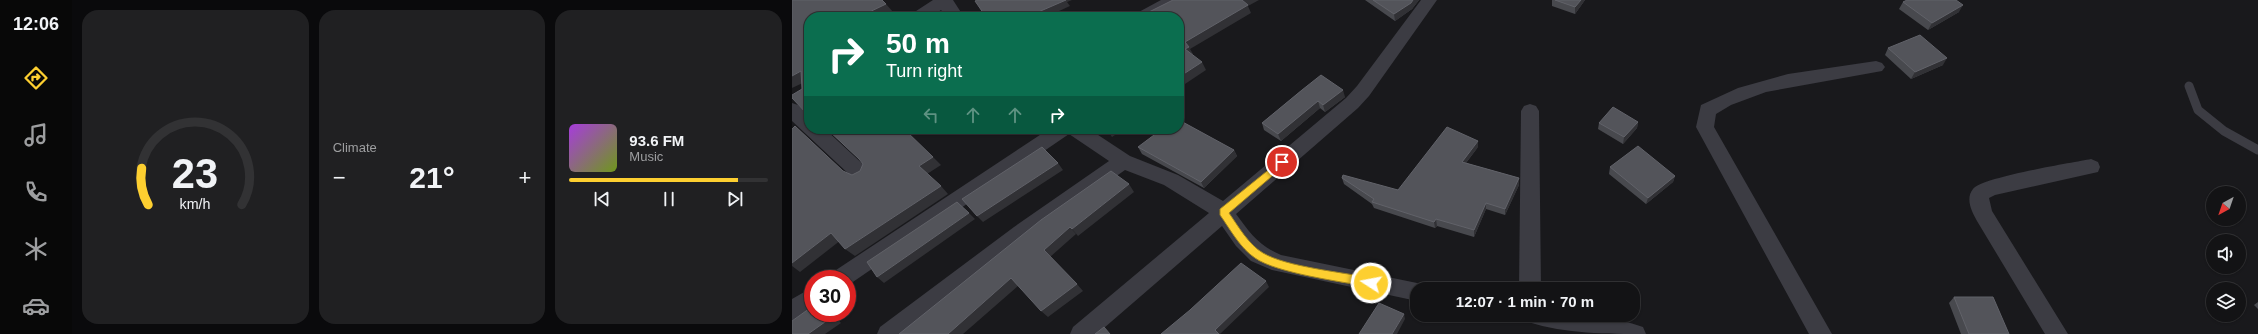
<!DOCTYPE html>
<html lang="en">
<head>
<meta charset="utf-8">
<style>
  body { margin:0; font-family:Arial,sans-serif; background:#202022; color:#f1f3f6; height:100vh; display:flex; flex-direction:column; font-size:15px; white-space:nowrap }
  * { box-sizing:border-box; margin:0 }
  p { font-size:13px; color:#9d9ea0 }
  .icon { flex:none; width:22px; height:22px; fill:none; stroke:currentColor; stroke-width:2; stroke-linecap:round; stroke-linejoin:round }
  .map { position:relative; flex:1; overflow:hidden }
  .drawer { display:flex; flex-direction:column; gap:10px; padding:10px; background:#0a0a0c; width:720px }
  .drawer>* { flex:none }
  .hud { position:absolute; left:12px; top:12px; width:380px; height:122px; border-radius:16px; box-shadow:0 1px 3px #0004,0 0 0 1px #323234; background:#0b6e4f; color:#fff; overflow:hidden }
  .needle { width:26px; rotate:220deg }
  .fabs { position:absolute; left:1414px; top:186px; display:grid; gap:8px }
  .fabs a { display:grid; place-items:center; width:40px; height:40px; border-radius:50%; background:#131315; box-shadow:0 1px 3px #0004,0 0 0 1px #323234; font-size:20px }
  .speed { position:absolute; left:12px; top:270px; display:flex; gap:8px; font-size:20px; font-weight:700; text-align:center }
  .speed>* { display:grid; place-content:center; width:52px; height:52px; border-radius:50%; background:#131315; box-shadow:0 1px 3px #0004,0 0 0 1px #323234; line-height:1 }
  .speed .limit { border:6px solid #d22; background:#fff; color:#111 }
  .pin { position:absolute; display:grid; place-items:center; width:34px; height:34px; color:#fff; margin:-17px; border:2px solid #fff; border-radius:50%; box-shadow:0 1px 4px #0007 }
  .me { position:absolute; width:44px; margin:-22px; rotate:281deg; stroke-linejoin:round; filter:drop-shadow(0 0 3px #0008) }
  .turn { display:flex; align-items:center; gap:14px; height:84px; padding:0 16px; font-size:18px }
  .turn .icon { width:52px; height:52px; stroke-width:2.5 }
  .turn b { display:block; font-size:28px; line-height:34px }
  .lanes { display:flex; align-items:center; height:38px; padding:0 16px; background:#0003; justify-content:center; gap:20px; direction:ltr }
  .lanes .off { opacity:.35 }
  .big { font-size:30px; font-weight:600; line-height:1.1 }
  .drawer .card { flex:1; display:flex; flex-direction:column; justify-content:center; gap:6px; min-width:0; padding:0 14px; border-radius:16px; background:#202022 }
  .drawer .dial { align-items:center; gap:0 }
  .dial svg { height:104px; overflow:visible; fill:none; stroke:#323234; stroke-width:7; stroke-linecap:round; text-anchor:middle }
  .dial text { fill:#f1f3f6; stroke:none }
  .song { display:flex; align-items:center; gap:12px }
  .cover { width:48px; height:48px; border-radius:6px; background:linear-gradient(135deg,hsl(280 70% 55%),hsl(80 70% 35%)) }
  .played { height:4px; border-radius:2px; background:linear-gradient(90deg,#fdcf30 85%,#323234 85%) }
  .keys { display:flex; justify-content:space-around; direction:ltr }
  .heat { display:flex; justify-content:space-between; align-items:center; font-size:22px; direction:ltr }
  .drawer .tiles { flex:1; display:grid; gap:10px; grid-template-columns:repeat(3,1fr) }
  .trip { position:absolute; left:618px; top:282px; width:230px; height:40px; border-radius:16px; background:#131315; box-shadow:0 1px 3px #0004,0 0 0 1px #323234; font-weight:600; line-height:40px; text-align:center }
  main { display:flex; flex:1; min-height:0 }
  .tab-bar { display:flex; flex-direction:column; width:72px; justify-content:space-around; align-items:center; background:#080808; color:#9d9ea0 }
  .tab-bar .icon { width:28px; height:28px }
  .tab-bar .selected { color:#fdcf30 }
  .tab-bar b { font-size:18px; color:#f1f3f6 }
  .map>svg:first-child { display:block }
</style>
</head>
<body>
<main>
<nav class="tab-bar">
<b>12:06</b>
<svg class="icon selected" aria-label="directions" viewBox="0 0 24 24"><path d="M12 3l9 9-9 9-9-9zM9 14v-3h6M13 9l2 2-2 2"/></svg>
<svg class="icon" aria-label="music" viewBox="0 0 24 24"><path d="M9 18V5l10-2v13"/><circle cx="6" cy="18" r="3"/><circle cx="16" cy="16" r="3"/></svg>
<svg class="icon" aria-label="phone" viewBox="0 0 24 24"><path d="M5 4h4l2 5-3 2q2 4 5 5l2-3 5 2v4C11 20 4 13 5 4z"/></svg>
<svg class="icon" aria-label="climate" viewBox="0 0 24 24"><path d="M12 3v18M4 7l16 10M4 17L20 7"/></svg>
<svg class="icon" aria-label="car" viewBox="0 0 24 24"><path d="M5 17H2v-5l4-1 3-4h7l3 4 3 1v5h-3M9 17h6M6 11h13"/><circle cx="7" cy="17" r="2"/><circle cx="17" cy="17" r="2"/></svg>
</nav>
<section class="drawer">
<div class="tiles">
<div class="card dial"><svg viewBox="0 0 100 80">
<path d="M14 69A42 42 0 1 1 86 69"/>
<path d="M14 69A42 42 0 0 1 9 41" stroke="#fdcf30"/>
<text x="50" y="56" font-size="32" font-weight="700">23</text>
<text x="50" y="72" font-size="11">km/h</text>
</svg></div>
<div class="card"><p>Climate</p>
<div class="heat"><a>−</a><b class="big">21°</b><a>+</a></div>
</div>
<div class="card">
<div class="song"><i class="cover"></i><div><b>93.6 FM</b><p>Music</p></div></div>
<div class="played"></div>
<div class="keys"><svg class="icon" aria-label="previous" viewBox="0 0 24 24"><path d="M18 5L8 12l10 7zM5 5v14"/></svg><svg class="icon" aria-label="pause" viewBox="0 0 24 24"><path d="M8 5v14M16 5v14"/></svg><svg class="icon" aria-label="next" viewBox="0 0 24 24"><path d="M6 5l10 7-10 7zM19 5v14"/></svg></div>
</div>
</div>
</section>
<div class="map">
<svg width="1466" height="334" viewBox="0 0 1466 334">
  <rect width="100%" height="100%" fill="#19191c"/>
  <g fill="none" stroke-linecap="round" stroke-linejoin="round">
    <path stroke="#3c3c43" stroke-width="9" d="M1397 86 1406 110 1432 131 1466 150"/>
    <path fill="#3c3c43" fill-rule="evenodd" d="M141 0H161L172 17H155L149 10 139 17H119L121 13Z
      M369 0H389C380 15 359 17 343 17L345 13Z
      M629 0H645L577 96 566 108 444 214C458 233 467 246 489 255L625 283 633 285 634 289H625V301L480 270 459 261 444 246 430 226 305 334H278L281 327 417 213 372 185 333 170 236 239 113 334H85L88 327 222 227 317 161 277 134 55 286V279H37L41 272 257 129H297L338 156 386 175 431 201 554 98 565 86Z
      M1084 61 1090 63 1093 67 1090 71 974 92 939 105 924 114 922 127 1040 334H1017L904 127 909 105 946 88 996 74Z
      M0 103 6 105 17 115V129H33L75 168 78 173 75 178 68 181 61 178 0 121Z
      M738 104 744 106 747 111 749 289H727L729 111 732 106Z
      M1299 159 1306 162 1308 167 1306 172 1203 195 1197 198 1200 211 1276 334H1253L1185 221C1180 212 1173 199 1181 189 1190 177 1279 163 1299 159Z
      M21 287V309L0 321V299Z
      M733 315C772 315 814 313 851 327L854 334C815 334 774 334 736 322Z"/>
  </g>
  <path fill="#48494e" d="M573 0H627L620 9 603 21Z
    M760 0H793L783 14 760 6Z
    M1111 2 1167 12 1136 30 1107 9Z
    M1096 48 1151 65 1119 79 1093 55Z
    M510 90 553 97 533 112 528 108 489 141 472 130 470 123Z
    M17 117V123L13 119Z
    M846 122 845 128 831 144 806 129 807 123Z
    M346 147 442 150 445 156 412 188 350 154Z
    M686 147 674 163 727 178V185L713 215 694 209 682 237 645 226 643 228 582 208 580 204 552 184 550 178 606 190Z
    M818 167 883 176 881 182 854 204 817 174Z
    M1162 297 1217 334H1169L1157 303Z
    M1466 302V309L1462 305Z"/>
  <path fill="#313135" d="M273 0H280L275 2 278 6 254 17H237V16Z
    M450 0H467L456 6 459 13 398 49 401 54 397 57 393 49V42Z
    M621 0H627L620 9 603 21 602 14Z
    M789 0H793L783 14V7Z
    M94 4 101 12 91 17H67Z
    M1171 5 1167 12 1136 30 1140 23Z
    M1155 58 1151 65 1119 79 1123 72Z
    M410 62 414 70 387 88V77Z
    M9 71 17 80 0 88V76Z
    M551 90 553 97 533 112 531 105Z
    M526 101 528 108 489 141 486 134Z
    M846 122 845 128 831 144 832 137Z
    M316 129H332L320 137 315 130Z
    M686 141V147L670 168V162Z
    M442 150 445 156 412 188 409 182Z
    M141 157 149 165 135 174 127 166Z
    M266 163 271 170 191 222 185 216Z
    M883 176 881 182 854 204 856 198Z
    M727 178V185L713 215V209Z
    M337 184 342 192 286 236 280 229Z
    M149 186 156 194 63 256 53 249Z
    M694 203V209L682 237V230Z
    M177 213 183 219 92 283 85 277Z
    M644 219 645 226 643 228 642 222Z
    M278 227 284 234 258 257 252 250Z
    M39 233 49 240 8 272 0 266V263Z
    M219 278 227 285 171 334H156Z
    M474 281 477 287 428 334H426L423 330Z
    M285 284 291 291 256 317 249 311Z
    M36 313H40L49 323 33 334H16Z
    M612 314 613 319 605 334H600Z"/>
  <path fill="#53545a" stroke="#616269" d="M0 0H90L94 4 67 17H17V116L0 98V95L10 89 9 71 0 76Z
    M185 0H274L237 16V17H194L183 1Z
    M381 0H450L456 5 393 42 397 47 393 49 410 62 387 77V17H356L360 15 357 12Z
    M581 0H621L619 3 602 14Z
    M763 0H789L783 7Z
    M1115 0H1164L1171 5 1140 23 1111 2Z
    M1128 35 1155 58 1123 72 1096 48Z
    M529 75 551 90 531 105 526 101 486 134 470 123 510 90Z
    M821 107 846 122 832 137 807 123Z
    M17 117V120L13 119Z
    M387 120 442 150 409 182 346 147 370 129H387Z
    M3 126 51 171 60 175 68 171 71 164 67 159 35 129H112L141 157 127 166 149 186 53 249 39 233 0 263V129Z
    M655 127 686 141 670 162 727 178 713 209 694 203 682 230 644 219 642 222 580 202 582 199 550 178 551 175 606 190Z
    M846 146 883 176 856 198 818 167Z
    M250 147 266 163 185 216 170 199Z
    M319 171 337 184 280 229 278 227 252 250 285 284 249 311 219 278 156 334H107L249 220Z
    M165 202 177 213 85 277 75 262Z
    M449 263 474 281 423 330 427 334H369L398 310Z
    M1162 297H1201L1217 334H1177Z
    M587 303 612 314 600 334H567Z
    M21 306V313H36L40 317 16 334H0V321Z
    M312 327 318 334H303Z"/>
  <path fill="#fdcf30" stroke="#a4871f" d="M490 159 494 162 493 165 437 213C446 226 457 245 471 253 495 267 550 272 579 278L583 280V286L579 287C551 282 484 273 463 258 448 248 438 229 428 215V209Z"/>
</svg>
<div class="fabs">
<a><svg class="needle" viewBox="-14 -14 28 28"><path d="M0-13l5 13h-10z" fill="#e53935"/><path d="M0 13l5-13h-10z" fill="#9d9ea0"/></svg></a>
<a><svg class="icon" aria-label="sound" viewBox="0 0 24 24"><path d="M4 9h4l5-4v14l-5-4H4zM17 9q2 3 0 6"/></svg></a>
<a><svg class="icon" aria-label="layers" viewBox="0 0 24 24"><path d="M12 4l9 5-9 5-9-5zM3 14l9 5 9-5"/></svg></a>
</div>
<div class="speed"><div class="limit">30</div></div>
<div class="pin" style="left:490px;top:162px;background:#d93025"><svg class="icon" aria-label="arrive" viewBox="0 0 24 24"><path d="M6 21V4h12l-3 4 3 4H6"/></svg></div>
<svg class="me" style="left:579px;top:283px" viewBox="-20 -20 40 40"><circle r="17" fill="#fdcf30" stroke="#fff" stroke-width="3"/><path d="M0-11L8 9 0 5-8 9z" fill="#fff"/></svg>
<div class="trip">12:07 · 1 min · 70 m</div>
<div class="hud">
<div class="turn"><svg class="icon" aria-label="right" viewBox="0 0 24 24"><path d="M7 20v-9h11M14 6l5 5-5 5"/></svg><div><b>50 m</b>Turn right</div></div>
<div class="lanes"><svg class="icon off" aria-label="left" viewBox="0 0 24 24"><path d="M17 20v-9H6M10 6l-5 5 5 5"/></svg><svg class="icon off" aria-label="ahead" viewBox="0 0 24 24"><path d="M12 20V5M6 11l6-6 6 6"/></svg><svg class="icon off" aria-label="ahead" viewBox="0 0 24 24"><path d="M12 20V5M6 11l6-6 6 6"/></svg><svg class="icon" aria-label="right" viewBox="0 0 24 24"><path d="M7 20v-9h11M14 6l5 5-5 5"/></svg></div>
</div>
</div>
</main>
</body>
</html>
